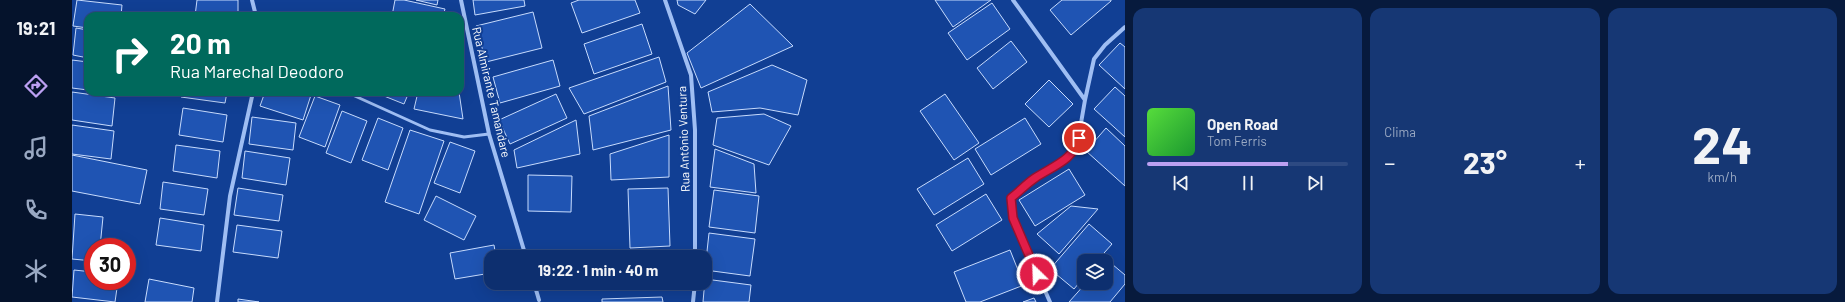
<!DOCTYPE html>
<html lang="pt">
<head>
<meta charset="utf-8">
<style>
  body { margin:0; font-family:Barlow,sans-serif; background:#163774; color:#f1f3f6; height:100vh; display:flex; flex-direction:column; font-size:15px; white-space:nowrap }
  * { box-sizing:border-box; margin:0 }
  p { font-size:13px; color:#9aa9c3 }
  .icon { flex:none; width:22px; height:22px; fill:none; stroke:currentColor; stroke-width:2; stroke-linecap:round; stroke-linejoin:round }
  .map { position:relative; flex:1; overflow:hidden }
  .panel { display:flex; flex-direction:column; gap:8px; padding:8px; background:#071a3d; width:720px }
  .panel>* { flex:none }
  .banner { position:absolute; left:12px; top:12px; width:380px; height:84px; border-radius:12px; box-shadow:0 4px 16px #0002,0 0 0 1px #2d4a82; background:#00695c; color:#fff; overflow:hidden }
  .controls { position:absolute; left:1005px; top:254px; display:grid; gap:8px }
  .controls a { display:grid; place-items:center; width:36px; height:36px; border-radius:8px; background:#0d2f6f; box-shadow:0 4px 16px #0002,0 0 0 1px #2d4a82; font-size:20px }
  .speed { position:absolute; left:12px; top:238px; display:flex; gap:8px; font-size:20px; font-weight:700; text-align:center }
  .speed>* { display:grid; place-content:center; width:52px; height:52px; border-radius:50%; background:#0d2f6f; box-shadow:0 4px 16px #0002,0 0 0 1px #2d4a82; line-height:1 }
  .speed .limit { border:6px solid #d22; background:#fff; color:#111 }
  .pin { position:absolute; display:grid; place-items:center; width:34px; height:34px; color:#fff; margin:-17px; border:2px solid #fff; border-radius:50%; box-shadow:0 1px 4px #0007 }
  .me { position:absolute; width:44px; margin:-22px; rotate:336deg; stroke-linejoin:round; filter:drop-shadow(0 0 3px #0008) }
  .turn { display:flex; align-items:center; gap:14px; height:84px; padding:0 20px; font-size:18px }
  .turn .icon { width:52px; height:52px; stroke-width:2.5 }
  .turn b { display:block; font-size:28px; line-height:34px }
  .big { font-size:30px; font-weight:700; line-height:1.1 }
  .panel .tile { flex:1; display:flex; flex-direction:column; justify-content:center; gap:6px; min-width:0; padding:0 14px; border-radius:12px; background:#163774 }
  .panel .dial { align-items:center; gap:0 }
  .dial b { font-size:52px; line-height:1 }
  .song { display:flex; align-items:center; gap:12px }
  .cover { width:48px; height:48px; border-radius:6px; background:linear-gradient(135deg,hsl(110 70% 55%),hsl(130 70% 35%)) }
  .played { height:4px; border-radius:2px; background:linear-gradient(90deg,#bca0f2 70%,#2d4a82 70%) }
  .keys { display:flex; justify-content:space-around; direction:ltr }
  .heat { display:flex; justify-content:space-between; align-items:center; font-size:22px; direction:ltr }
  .panel .tiles { flex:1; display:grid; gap:8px; grid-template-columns:repeat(3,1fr) }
  .trip { position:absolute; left:412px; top:250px; width:228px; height:40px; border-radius:12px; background:#0d2f6f; box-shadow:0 4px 16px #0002,0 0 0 1px #2d4a82; font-weight:700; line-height:40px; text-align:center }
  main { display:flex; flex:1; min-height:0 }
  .menu { display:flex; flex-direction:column; width:72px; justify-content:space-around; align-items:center; background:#05132c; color:#9aa9c3 }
  .menu .icon { width:28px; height:28px }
  .menu .active { color:#bca0f2 }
  .menu b { font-size:18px; color:#f1f3f6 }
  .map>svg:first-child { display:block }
</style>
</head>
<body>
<main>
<nav class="menu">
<b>19:21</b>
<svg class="icon active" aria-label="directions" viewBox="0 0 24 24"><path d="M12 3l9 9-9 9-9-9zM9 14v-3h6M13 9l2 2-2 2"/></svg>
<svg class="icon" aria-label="music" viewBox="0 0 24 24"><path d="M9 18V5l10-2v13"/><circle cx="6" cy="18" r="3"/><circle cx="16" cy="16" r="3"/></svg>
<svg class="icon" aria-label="phone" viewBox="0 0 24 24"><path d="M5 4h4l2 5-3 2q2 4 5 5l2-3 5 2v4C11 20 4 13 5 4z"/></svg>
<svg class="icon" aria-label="climate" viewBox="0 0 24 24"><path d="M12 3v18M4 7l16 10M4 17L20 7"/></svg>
</nav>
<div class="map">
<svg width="1053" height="302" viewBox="0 0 1053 302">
  <rect width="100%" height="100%" fill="#113f94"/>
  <path fill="#1f54b3" stroke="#c7dbfd" d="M5 0 50 5 49 16H16V28L1 26Z
    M125 0H166V16H123Z
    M323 0H332L373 9 371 16H320Z
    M344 0H366L365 5Z
    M401 0H452L453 6 403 15Z
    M507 0H563L568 13 510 33 499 3Z
    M605 0H634L623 14 606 5Z
    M863 0H919L881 27Z
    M990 0H1039V1L999 35 978 10Z
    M920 3 938 29 895 60 876 33Z
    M678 4 721 46 629 88 615 53Z
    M461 12 470 48 414 62 404 26Z
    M570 24 580 54 522 74 512 44Z
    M4 28 16 30V58L1 55Z
    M939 41 955 62 921 89 905 68Z
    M1048 43 1053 47V89L1027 65Z
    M587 57 594 82 512 114 497 88Z
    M0 60 16 62V90L0 88Z
    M481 60 488 86 428 103 421 77Z
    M700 65 735 80 726 115 688 108 640 112 636 92Z
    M977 80 1001 104 977 127 953 104Z
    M596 86 599 130 521 150 517 116Z
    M1043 87 1053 96V137L1022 109Z
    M0 92 43 98 40 126 0 120Z
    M110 92H155L153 103 109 97Z
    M193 92H231L239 95 231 120 188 106Z
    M302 92H337L332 104Z
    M346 92H387L391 119 342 109Z
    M484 94 495 118 438 144 427 120Z
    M873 94 907 143 882 160 848 111Z
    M243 96 268 105 253 147 227 137Z
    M111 108 155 115 151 142 107 135Z
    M270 111 295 121 279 163 254 153Z
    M692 114 719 126 697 165 641 145 645 118Z
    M180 117 224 123 221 150 177 144Z
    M306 118 331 128 316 170 290 160Z
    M953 118 969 144 919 175 903 149Z
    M504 120 508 154 445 168 442 150Z
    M0 125 42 131 39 159 0 154Z
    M1034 128 1053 146V186L1014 151Z
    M338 130 372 141 347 214 313 202Z
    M597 135V177L539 180 538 154Z
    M378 142 403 151 388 193 362 183Z
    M104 145 148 151 145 178 101 171Z
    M643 149 682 164 684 193 638 187Z
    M173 151 218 158 214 185 170 178Z
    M0 155 75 170 68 204 0 191Z
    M896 158 912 184 862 215 845 189Z
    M997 169 1013 195 963 226 947 200Z
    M456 175 500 176 499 212 456 211Z
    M91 182 136 189 132 215 88 209Z
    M166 188 211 195 207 221 162 215Z
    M596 188 598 246 558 248 556 189Z
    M642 190 687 196 683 233 637 227Z
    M914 194 930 220 880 251 864 225Z
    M364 196 404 216 392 240 352 220Z
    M999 206 1026 209 987 254 965 234Z
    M3 214 31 217 28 247H21V261L0 259Z
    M88 218 132 225 129 251 84 245Z
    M1017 224 1040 244 1025 261H1012V277L1002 289 978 269Z
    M165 225 210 231 206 258 161 252Z
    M637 233 683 239 678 276 633 270Z
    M422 245 424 257H419V273L383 279 378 253Z
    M938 250 952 285 908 302H894L882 272Z
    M1034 259 1053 275V284L1038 302H997L1014 283H1034L1033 261Z
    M2 270 21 272V281H46L43 302 0 297Z
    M77 279 122 288 120 302H73Z
    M633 279 679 285 677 302H631Z
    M590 297 591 302H530V299Z
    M962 298 964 302H951Z
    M166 299 187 302H166Z"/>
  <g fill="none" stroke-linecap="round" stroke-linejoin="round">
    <path stroke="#9fbef3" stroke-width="3" d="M274 92 358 130 392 137 417 134"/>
    <path stroke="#9fbef3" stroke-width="4" d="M180 0 184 16
      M389 0 417 134 454 257
      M593 0 619 75 623 130V257
      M941 0 1013 100
      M462 283 467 300
      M145 302 158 196 181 92
      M621 302 623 283
      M978 302 941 218 939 198 962 179 996 158 1005 146 1013 100 1022 59 1033 45 1053 27"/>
  </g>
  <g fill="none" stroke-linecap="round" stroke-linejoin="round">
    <defs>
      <path id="route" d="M965 274 941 218 939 198C947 192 954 184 963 178 981 166 1002 160 1007 138"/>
    </defs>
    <use href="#route" stroke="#92132f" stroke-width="10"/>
    <use href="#route" stroke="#e11d48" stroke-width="7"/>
  </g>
  <g text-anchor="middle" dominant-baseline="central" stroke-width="4" stroke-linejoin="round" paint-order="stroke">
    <g font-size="12" fill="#fff" stroke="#113f94">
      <text transform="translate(420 92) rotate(77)">Rua Almirante Tamandare</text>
      <text transform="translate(611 139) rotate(-92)">Rua Antônio Ventura</text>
    </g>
  </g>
</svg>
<div class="controls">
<a><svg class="icon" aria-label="layers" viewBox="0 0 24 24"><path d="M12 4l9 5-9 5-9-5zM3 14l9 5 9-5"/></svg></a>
</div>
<div class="speed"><div class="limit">30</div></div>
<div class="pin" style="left:1007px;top:138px;background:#d93025"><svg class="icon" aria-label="arrive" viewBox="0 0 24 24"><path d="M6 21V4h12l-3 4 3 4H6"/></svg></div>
<svg class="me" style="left:965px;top:274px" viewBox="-20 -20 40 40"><circle r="17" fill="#e11d48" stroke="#fff" stroke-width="3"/><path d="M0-11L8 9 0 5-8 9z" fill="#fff"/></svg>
<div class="trip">19:22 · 1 min · 40 m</div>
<div class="banner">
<div class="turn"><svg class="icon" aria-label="right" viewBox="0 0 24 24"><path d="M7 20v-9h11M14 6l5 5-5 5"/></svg><div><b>20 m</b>Rua Marechal Deodoro</div></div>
</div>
</div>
<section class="panel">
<div class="tiles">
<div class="tile">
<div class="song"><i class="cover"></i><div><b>Open Road</b><p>Tom Ferris</p></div></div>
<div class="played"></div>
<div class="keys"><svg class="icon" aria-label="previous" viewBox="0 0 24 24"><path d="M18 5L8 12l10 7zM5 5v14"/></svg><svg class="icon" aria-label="pause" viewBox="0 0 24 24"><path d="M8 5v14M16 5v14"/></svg><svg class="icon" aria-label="next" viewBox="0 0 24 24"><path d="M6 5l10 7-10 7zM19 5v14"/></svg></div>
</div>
<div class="tile"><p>Clima</p>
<div class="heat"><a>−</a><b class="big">23°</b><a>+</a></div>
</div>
<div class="tile dial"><b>24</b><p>km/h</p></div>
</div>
</section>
</main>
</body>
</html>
